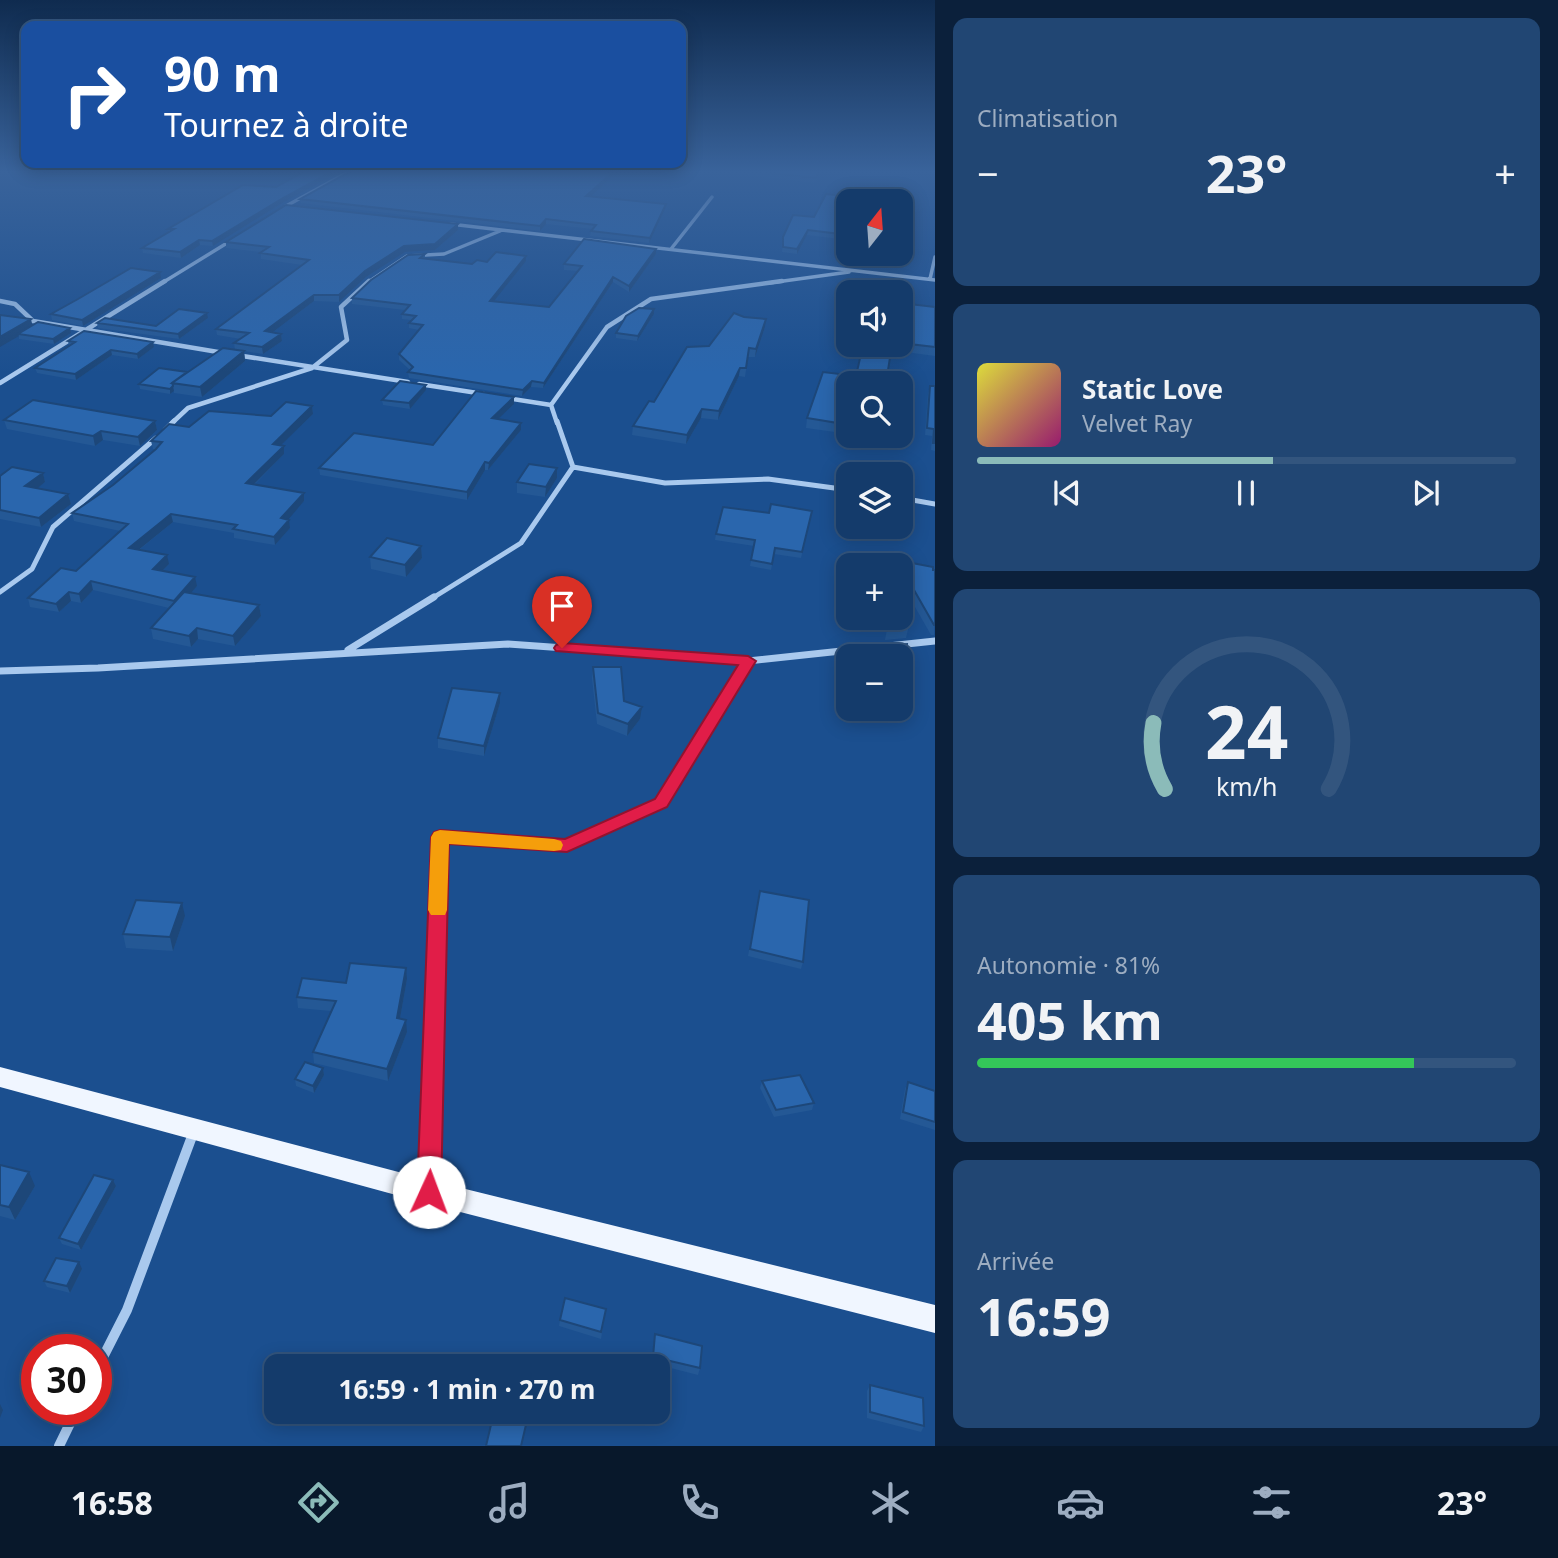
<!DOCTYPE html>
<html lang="fr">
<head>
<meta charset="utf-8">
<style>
  body { margin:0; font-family:"Noto Sans",sans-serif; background:#214673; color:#f1f3f6; height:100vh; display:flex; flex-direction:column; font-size:26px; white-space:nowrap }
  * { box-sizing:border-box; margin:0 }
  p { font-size:23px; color:#9dadc1 }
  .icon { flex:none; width:38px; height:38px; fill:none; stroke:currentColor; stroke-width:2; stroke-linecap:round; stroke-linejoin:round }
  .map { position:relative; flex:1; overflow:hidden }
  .drawer { display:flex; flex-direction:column; gap:18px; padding:18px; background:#0b203b; width:623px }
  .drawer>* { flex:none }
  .guide { position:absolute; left:21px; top:21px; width:665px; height:147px; border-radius:14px; box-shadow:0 4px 18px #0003,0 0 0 2px #33557e; background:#1a4fa0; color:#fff; overflow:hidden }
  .needle { width:46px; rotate:17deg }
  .fabs { position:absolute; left:836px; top:189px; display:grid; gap:14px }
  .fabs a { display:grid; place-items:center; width:77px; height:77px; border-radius:14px; background:#143b6b; box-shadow:0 4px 18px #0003,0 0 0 2px #33557e; font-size:35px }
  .speed { position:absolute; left:21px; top:1334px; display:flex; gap:14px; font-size:35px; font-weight:700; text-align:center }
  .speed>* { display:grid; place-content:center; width:91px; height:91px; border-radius:50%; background:#143b6b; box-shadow:0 4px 18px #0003,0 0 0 2px #33557e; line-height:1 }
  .speed .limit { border:10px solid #d22; background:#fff; color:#111 }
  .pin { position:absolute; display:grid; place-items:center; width:60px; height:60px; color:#fff; margin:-72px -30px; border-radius:50% 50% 50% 0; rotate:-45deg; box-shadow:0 0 7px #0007 }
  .pin .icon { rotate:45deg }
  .me { position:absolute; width:77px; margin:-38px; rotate:2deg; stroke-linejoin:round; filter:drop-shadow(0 0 5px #0008) }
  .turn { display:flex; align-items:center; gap:24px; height:147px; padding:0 28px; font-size:32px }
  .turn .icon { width:91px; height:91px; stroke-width:2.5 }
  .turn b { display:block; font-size:49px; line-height:60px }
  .big { font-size:52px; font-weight:700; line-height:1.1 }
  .drawer .widget { flex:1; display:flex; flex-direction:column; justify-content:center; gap:10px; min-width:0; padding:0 24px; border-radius:14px; background:#214673 }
  .drawer .dial { align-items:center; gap:0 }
  .dial svg { height:182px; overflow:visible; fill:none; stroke:#33557e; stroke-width:7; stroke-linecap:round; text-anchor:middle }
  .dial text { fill:#f1f3f6; stroke:none }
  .song { display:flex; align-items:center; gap:21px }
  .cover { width:84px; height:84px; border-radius:10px; background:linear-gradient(135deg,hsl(60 70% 55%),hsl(320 70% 35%)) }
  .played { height:7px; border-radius:4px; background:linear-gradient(90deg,#8bbbb9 55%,#33557e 55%) }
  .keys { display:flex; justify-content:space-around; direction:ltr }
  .heat { display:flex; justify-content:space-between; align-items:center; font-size:38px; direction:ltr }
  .charge { height:10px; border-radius:5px; background:linear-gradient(90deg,#34c759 81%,#33557e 0) }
  .trip { position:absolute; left:264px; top:1354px; width:406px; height:70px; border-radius:14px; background:#143b6b; box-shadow:0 4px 18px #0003,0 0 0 2px #33557e; font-weight:700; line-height:70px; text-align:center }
  .menu { display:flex; height:112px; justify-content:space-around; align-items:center; background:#08182b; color:#9dadc1 }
  .menu .icon { width:49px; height:49px }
  .menu .current { color:#8bbbb9 }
  .menu b { font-size:32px; color:#f1f3f6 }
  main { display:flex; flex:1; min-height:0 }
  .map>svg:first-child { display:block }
</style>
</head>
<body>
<main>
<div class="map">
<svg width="935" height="1446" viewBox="0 0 935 1446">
  <rect width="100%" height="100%" fill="#1b4f8f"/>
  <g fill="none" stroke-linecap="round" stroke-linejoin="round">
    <path stroke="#a9c9ee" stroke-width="3.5" d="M286 206 350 171
      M450 224 935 280
      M671 249 712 197
      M930 279 935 257
      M162 283 232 240
      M367 283 407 256 444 254 500 231
      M769 283 849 272"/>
    <path stroke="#a9c9ee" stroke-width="4.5" d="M0 301 15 304 33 321 224 353
      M236 355 408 382
      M0 383 165 281
      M419 384 484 394
      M506 398 551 405
      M172 423 188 408 312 368 347 340 341 307 369 281
      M557 423 551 405 607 327 651 299 782 281"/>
    <path stroke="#a9c9ee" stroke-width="5" d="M165 430 174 421
      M573 467 665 483 768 479 849 490
      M901 498 935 504
      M0 592 32 569 53 527 156 438
      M431 599 521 543 573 467 557 421"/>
    <path stroke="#a9c9ee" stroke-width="7" d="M348 650 434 597
      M0 671 98 668 508 644 748 661 935 641
      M624 820 661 803 748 661"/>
    <path stroke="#a9c9ee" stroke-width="9" d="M432 1098 440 837 567 846 628 818"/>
    <path stroke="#a9c9ee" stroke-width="10" d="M429 1188 432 1096
      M96 1371 127 1310 194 1131
      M59 1446 77 1409"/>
    <path fill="#f0f6ff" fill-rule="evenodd" d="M0 1067 429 1180 935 1305V1333L429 1204 0 1087Z"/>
  </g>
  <path fill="#245895" d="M713 171H821L815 183Z
    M609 173H612L611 178 591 196 666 204 665 209 649 243 590 236 591 231 592 229 546 224 540 231 301 203 300 199Z
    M854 197 853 201H849V210L848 212H849V254H894L893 257 865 254 862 259 840 256 841 251 848 240 807 235 797 254 782 252 783 237 814 217Z
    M284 202 213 246 200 245 181 258 143 253 142 248 169 232 168 229Z
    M458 224V230L435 250 405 252 366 277 339 302 314 301 273 332 281 334 282 341 263 354 244 351 245 361 202 397 174 393V391L170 394 140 389 139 384 187 372 235 350 234 343 241 339 217 335 216 329 302 265 261 259V252L226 248V242Z
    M656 249V254L629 292 613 282 543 388 531 387 522 396 409 378 408 372 410 370 399 360V354L419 330 409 328V323L411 320 402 319V314L405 310 352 304V298L425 254V259L472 264 526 261 493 301 549 307 578 271 564 270V264Z
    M161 278 83 326 52 320 51 314Z
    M901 303 935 307V356L891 350 886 383H849V411L842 433 806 428 807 418 856 376 863 345H901Z
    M654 309V314L637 341 616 338V333Z
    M0 315 32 326 70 328 71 333 54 344 19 339V336Z
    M208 318 179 339 98 328 97 323 156 326Z
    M766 319 765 327 755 357H748L745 377 739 376 718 420 701 418 686 444 632 435 633 426 654 402 709 346Z
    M68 341 153 342 154 347 138 359 112 355 76 380 37 373 35 368 69 346Z
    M930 386H935V451L931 450 932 436 925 435 928 393Z
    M426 390 410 409 383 405 382 400Z
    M514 404 498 419 521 423V430L488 470H485L467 500 320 475 319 468 433 445Z
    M312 406 313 414 281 445 284 446V454L254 485 304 493V501L288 519 290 528 275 545 234 538V533L173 522 139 550 169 564 162 571 197 586 190 593 259 605 261 616 235 646 198 639 191 647 153 639 151 628 169 608 93 590 81 603 71 601 59 612 30 607 28 598 76 571 120 531 74 521 72 513 113 485 155 449H153L151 441 189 427 271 416Z
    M4 420 155 421 157 430 140 446 103 440 95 446 7 429Z
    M43 473 45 482 37 488 68 494 71 504 41 527 0 519V476Z
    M557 478 545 497 517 493V482Z
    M812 511 801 558 774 554 771 570 750 566 754 546 715 540 716 534 769 513Z
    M421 546 422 558 406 577 371 569 370 557Z
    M912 563 935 570 934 635H931L907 593 910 573Z
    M889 618H901L909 625 906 638 885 640Z
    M907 644 904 672 910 673 908 702 906 709 901 708V656H884L886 646Z
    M593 667 640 719 627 736 597 724 592 678Z
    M500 703 484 756 438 748V738Z
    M760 891 803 962 801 969 748 956Z
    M185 916 173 951 126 948 123 934Z
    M407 979 400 1019 407 1032 388 1081 314 1063 313 1052 331 1011 298 1008 297 997 346 983Z
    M323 1068 324 1075 314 1093 296 1086 295 1079Z
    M762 1081 814 1103 812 1110 774 1117 760 1088Z
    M908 1082 935 1091V1130L900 1119 905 1089Z
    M0 1165 35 1186 15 1220 0 1216Z
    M113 1180 116 1186 81 1250 62 1244 59 1238Z
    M82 1269 70 1293 47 1287 44 1281Z
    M606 1309 601 1339 559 1326 560 1320Z
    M655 1334 700 1368 698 1375 651 1363Z
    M870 1385 924 1426 921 1432 867 1418V1391Z"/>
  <path fill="#1d4779" d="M333 171H342L284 202 213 246 212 241 283 198Z
    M612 173 611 178 586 201V196Z
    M666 204 665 209 649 243 650 238Z
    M546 219V224L540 231V226Z
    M458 224V230L435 250 405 252 366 277 339 302V295L365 271 404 246Z
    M808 230 807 235 797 254V249Z
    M199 240 200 245 181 258 180 252Z
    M656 249V254L629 292V286Z
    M526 256V261L490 306V301Z
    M160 272 161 278 83 326 82 320Z
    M613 277V282L543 388 544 383Z
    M314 295V301L265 338V331Z
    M654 309V314L637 341 638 336Z
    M207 313 208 318 179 339 178 334Z
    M31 319 33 328 18 334 19 336 0 347V337Z
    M766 319 765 327 755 357 756 349Z
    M70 328 71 333 54 344 53 339Z
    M281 334 282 341 263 354 262 347Z
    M153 342 154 347 138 359 137 354Z
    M111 350 112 355 76 380 75 374Z
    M244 351 245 361 202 397 200 387Z
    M740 368 739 376 718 420 719 411Z
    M532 381 531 387 522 396 523 390Z
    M426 385V390L410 409 409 403Z
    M173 386 174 391 170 394V389Z
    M514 397V404L492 425V418Z
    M312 406 313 414 274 452 273 444Z
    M702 409 701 418 686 444 687 435Z
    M155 421 157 430 140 446 138 437Z
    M521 423V430L488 470 489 463Z
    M101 431 103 440 95 446 93 436Z
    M284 446V454L247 491 246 483Z
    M485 462V470L467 500V492Z
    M557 468V478L545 497 546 487Z
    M43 473 45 482 28 496 25 486Z
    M304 493V501L282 527 281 518Z
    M68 494 71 504 41 527 39 518Z
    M171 514 173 522 131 556 129 548Z
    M289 520 290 528 275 545 274 537Z
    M421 546 422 558 406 577 405 565Z
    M167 555 169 564 155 578 153 569Z
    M195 577 197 586 176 610 174 601Z
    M91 581 93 590 81 603 79 594Z
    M69 592 71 601 59 612 56 604Z
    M259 605 261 616 235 646 233 636Z
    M197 628 198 639 191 647 189 636Z
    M500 693V703L484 756V746Z
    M642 707 640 719 627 736 628 724Z
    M182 903 185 916 173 951 170 937Z
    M406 968 407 979 398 1030 397 1018Z
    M406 1020 407 1032 388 1081 387 1069Z
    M323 1068 324 1075 314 1093 313 1086Z
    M29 1172 35 1186 15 1220 9 1207Z
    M113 1180 116 1186 81 1250 78 1244Z
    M79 1262 82 1269 70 1293 67 1286Z
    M0 1404 3 1410 0 1418Z"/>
  <path fill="#2a66ad" stroke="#1d4779" stroke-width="2" d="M305 171H333L283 198 212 241 199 240 180 252 142 248 174 229H168L243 185 276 187Z
    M351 171H608L606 173H612L586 196 666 204 650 238 591 231 596 225 546 219 540 226 300 199Z
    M752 171H819L816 178Z
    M826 194 854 197 852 201H849V206L846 212H849V235L808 230 797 249 783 247V237L793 215 814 217Z
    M286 205 458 224 435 244 404 246 365 271 339 295H314L265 331 281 334 262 347 234 343 249 333 216 329 309 260 260 253 269 247 226 242Z
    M584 239 656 249 629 286 613 277 544 383 532 381 523 390 408 372 413 367 399 354 423 325 409 323 416 316 402 314 410 305 352 298 371 280 408 255 425 254 420 258 472 264 477 260 487 262 496 252 526 256 490 301 549 307 582 266 564 264Z
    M849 239V252L841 251Z
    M131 268 160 272 82 320 51 314 78 299Z
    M886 287 901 290V292H885Z
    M901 303 935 307V347L901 343Z
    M639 308 654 309 638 336 616 333 626 316Z
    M179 309 207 313 178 334 97 323 105 318 156 326Z
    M734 313 744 317 766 319 756 349 749 348 746 368H740L719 411 702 409 687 435 633 426 649 401 654 402 687 347 709 346Z
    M0 315 31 319 0 337Z
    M38 322 70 328 53 339 18 334Z
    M84 331 153 342 137 354 111 350 75 374 35 368 75 342 68 341Z
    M863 345H892L886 383 857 381 856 383H849V408L844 424 807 418 823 372 856 376Z
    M223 348 244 351 200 387 172 383Z
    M159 368 187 372 172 383 173 386 170 389 139 384Z
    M400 381 426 385 409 403 382 400Z
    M930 386H935V443H933L934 429 927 428Z
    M476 391 514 397 492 418 521 423 489 463 485 462 467 492 319 468 354 433 433 445Z
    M33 400 155 421 138 437 101 431 93 436 4 420Z
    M286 402 312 406 273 444 284 446 246 483 304 493 281 518 289 520 274 537 233 529 237 525 171 514 129 548 167 555 153 569 195 577 174 601 91 581 79 594 69 592 56 604 28 598 61 568 76 571 128 524 72 513 113 485 156 449 162 442 151 441 169 424 189 427 209 411 271 416Z
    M529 464 557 468 546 487 517 482Z
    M12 467 43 473 25 486 68 494 39 518 0 510V476Z
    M771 504 812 511 802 552 775 548 772 564 751 560 755 540 716 534 723 507 769 513Z
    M387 538 421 546 405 565 370 557Z
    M912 563 933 567V570H935V625H934L910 583Z
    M184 592 259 605 233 636 197 628 189 636 151 628Z
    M901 613 910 615 909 625 889 628 890 618H901Z
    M907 644 904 672 910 673 908 702 901 701V656H885L886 646Z
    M593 667H621L624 701 642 707 628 724 598 713Z
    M452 688 500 693 484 746 438 738Z
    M760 891 809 900 803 962 750 949Z
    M136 900 182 903 170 937 123 934Z
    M350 963 406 968 397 1018 406 1020 387 1069 313 1052 336 1001 297 997 302 978 346 983Z
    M305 1062 323 1068 313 1086 295 1079Z
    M800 1075 814 1103 776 1110 762 1081Z
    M908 1082 935 1091V1122L903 1112Z
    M0 1165 29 1172 9 1207 0 1205Z
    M94 1175 113 1180 78 1244 59 1238Z
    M56 1258 79 1262 67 1286 44 1281Z
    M565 1298 606 1309 601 1332 560 1320Z
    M655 1334 702 1346 700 1368 653 1357Z
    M870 1385 923 1398 924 1426 870 1412Z
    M494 1412H529L521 1446H486Z"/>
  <linearGradient id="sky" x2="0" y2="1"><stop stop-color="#0f2b4f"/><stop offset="0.46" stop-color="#39639b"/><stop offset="1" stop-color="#39639b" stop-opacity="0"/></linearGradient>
  <rect width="935" height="373" fill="url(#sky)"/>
  <path fill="#e11d48" stroke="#92132f" stroke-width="2" d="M562 643 748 656 756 661 667 807 567 852 449 844 441 1192 437 1200 429 1203 421 1200 417 1192 431 837 434 832 440 830 565 839 655 799 738 665 556 651 554 648 556 645Z"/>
  <path fill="#f59e0b" d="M440 830 554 839 561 841 563 845 561 850 554 851 449 844 447 910 445 915H431L428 910 431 837 434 832Z"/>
</svg>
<div class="fabs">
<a><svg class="needle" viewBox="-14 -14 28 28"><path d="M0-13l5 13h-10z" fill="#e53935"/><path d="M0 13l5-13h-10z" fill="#9dadc1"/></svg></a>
<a><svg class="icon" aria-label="sound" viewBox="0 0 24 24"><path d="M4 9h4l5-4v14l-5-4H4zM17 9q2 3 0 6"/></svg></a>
<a><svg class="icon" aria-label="search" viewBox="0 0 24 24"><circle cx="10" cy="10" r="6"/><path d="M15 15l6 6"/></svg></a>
<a><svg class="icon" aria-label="layers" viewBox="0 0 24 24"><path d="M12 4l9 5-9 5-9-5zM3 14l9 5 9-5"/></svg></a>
<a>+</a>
<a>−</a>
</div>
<div class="speed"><div class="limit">30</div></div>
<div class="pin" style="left:562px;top:648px;background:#d93025"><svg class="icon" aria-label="arrive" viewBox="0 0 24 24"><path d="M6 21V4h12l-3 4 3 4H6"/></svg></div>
<svg class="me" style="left:429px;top:1192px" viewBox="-20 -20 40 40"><circle r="19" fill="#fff"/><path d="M0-13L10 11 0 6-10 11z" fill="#e11d48"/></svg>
<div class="trip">16:59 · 1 min · 270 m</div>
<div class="guide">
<div class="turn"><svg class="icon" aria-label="right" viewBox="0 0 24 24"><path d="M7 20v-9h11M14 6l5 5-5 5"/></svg><div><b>90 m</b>Tournez à droite</div></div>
</div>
</div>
<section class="drawer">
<div class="widget"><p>Climatisation</p>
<div class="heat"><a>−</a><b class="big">23°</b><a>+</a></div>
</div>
<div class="widget">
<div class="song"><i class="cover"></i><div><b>Static Love</b><p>Velvet Ray</p></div></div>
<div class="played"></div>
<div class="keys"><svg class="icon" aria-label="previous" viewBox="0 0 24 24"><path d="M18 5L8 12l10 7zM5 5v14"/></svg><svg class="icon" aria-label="pause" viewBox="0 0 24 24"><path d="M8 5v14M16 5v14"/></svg><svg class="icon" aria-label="next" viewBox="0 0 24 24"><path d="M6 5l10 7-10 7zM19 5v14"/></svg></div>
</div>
<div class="widget dial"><svg viewBox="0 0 100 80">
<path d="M14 69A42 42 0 1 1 86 69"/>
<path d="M14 69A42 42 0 0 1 9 40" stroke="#8bbbb9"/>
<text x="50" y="56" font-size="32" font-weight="700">24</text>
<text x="50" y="72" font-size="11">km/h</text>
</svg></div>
<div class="widget"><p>Autonomie · 81%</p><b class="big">405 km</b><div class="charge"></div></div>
<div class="widget"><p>Arrivée</p><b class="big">16:59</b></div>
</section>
</main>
<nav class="menu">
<b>16:58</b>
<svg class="icon current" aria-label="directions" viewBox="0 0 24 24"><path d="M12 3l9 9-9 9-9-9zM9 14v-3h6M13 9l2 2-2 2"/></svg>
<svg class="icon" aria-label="music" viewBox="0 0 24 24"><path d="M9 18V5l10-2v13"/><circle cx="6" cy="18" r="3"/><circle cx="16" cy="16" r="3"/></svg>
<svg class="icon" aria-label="phone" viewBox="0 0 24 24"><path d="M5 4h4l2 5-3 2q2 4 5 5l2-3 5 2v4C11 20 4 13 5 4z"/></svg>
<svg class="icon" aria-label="climate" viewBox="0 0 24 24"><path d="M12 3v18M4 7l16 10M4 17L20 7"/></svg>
<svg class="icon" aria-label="car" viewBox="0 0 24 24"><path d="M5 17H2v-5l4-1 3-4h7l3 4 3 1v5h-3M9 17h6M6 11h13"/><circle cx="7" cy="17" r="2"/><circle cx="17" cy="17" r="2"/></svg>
<svg class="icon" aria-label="filters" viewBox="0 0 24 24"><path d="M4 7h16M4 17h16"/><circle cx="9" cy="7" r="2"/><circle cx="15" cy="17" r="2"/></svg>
<b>23°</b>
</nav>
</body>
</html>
